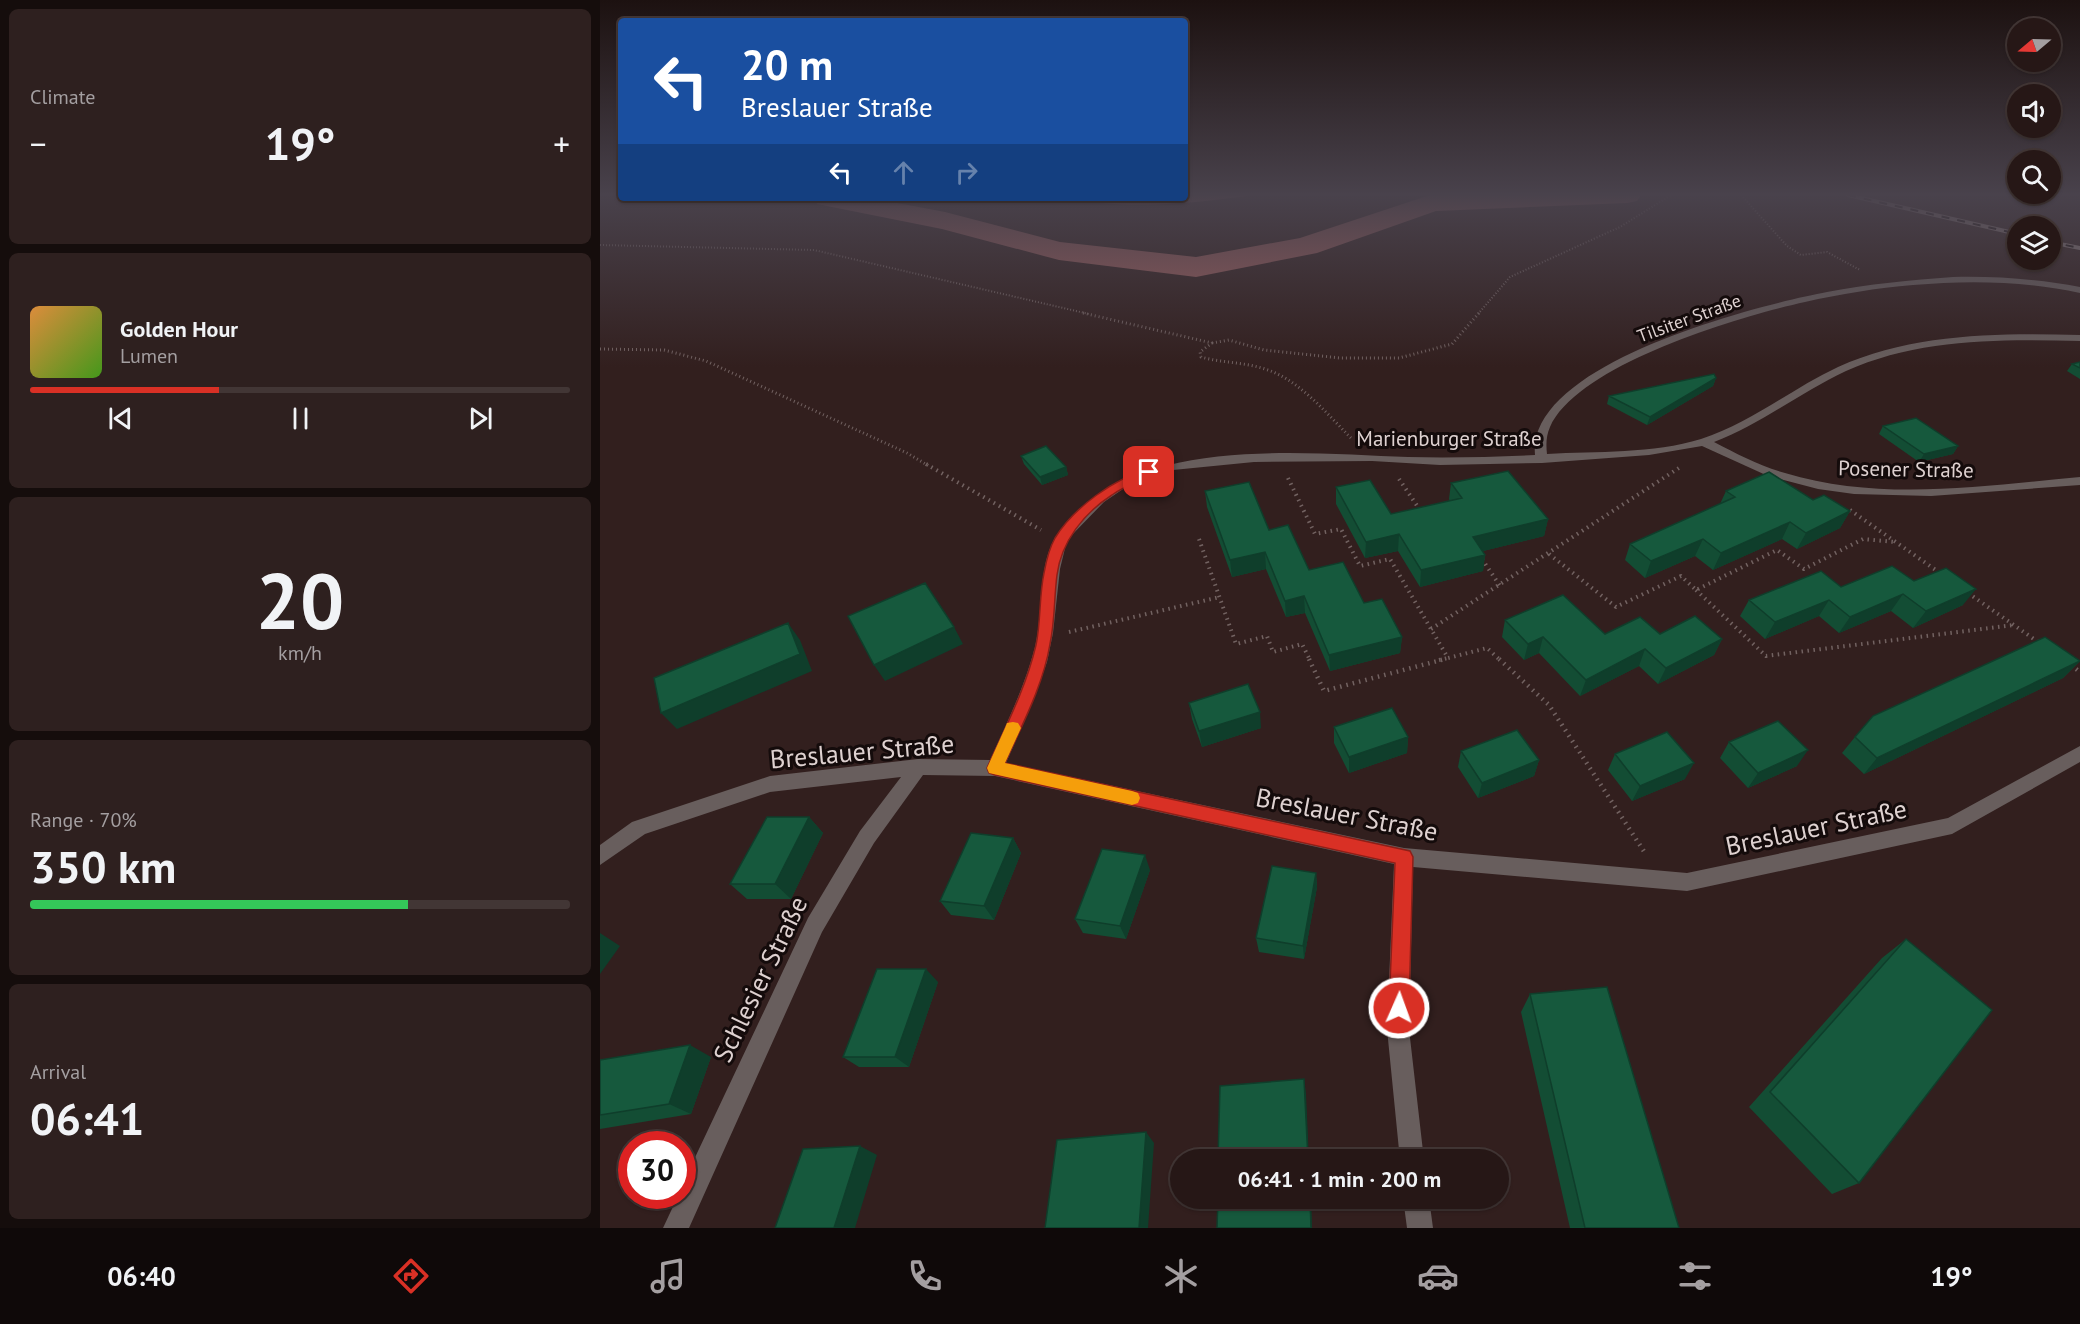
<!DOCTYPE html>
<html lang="en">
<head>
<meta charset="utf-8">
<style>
  body { margin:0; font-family:"PT Sans",sans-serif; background:#2e201f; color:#f1f3f6; height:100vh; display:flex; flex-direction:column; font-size:22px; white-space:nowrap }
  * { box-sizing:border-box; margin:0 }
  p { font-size:20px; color:#a49fa1 }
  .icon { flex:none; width:33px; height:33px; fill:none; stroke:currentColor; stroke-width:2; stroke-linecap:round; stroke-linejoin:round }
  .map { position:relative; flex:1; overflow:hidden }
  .drawer { display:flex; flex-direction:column; gap:9px; padding:9px; background:#150d0c; width:600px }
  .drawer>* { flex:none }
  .hud { position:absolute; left:18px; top:18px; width:570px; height:183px; border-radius:6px; box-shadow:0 2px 4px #0004,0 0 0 2px #423635; background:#1a4fa0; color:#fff; overflow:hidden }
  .needle { width:39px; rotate:251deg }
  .buttons { position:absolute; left:1407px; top:18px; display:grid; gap:12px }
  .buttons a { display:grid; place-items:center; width:54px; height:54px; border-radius:50%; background:#261716; box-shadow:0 2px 4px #0004,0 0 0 2px #423635; font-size:30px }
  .speed { position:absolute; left:18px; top:1131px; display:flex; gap:12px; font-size:30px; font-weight:700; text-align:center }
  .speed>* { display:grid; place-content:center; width:78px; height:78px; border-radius:50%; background:#261716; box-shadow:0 2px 4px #0004,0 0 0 2px #423635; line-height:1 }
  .speed .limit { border:9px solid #d22; background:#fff; color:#111 }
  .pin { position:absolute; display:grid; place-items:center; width:51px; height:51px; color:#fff; margin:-26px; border-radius:12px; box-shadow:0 3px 9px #0006 }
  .me { position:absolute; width:66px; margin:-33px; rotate:2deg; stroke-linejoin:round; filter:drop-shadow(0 0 4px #0008) }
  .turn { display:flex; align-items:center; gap:21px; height:126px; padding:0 24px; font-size:27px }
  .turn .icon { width:78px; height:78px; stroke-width:2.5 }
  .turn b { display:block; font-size:42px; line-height:51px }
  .lanes { display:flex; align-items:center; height:57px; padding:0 24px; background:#0003; justify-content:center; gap:30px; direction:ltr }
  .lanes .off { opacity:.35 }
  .big { font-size:45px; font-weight:600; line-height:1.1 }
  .drawer .card { flex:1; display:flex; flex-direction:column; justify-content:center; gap:9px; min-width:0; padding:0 21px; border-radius:9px; background:#2e201f }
  .drawer .dial { align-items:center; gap:0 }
  .dial b { font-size:78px; line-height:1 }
  .song { display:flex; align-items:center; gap:18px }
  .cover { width:72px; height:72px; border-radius:9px; background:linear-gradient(135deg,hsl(30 70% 55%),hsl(100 70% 35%)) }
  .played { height:6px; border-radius:3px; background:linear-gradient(90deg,#d93025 35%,#423635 35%) }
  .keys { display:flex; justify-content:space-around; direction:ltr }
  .heat { display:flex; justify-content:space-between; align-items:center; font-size:33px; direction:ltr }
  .charge { height:9px; border-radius:4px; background:linear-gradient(90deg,#34c759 70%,#423635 0) }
  .trip { position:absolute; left:570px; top:1149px; width:339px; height:60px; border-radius:30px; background:#261716; box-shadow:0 2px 4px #0004,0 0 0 2px #423635; font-weight:600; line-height:60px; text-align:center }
  .menu { display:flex; height:96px; justify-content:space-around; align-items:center; background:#0f0909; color:#a49fa1 }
  .menu .icon { width:42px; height:42px }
  .menu .selected { color:#d93025 }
  .menu b { font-size:27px; color:#f1f3f6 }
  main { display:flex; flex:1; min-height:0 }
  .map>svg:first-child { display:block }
</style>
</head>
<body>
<main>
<section class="drawer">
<div class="card"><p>Climate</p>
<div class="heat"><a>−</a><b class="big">19°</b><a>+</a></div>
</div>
<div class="card">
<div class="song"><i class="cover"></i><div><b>Golden Hour</b><p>Lumen</p></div></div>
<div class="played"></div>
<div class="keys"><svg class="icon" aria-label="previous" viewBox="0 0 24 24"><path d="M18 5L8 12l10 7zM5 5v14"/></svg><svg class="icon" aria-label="pause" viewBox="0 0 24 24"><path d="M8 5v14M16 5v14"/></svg><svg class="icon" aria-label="next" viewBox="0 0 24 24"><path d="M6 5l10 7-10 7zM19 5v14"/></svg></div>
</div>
<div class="card dial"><b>20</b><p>km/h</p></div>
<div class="card"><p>Range · 70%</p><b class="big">350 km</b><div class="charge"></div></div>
<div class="card"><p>Arrival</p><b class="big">06:41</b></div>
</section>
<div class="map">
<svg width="1480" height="1228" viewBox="0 0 1480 1228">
  <rect width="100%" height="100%" fill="#321f1e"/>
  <path fill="#9e5f5e" d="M585 195H654C588 204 527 210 462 198H585Z"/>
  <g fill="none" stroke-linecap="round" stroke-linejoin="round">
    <path fill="#9e5f5e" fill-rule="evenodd" d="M830 195H1041L1037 201 1027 203 836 211 717 253 596 277 459 260 342 229 217 204 213 198H271L345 212 460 242 596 257 700 238Z"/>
    <path stroke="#726261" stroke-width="2" stroke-dasharray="1 2" stroke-linecap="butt" d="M1141 195 1187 246 1201 255 1227 252 1260 270
      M0 245 214 250 489 314
      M878 314 910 277 1020 227 1071 195"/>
    <path stroke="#726261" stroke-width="3" stroke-dasharray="1 3" stroke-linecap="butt" d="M483 313 612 343 600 352 601 357C622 363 644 362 665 369 700 380 726 413 751 438
      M612 343 629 340 664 350 740 358H799L852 344 879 313
      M0 349 64 350 106 361 307 453 329 466"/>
    <path stroke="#726261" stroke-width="4" stroke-dasharray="1.5 4.5" stroke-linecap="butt" d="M326 464 441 530
      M688 478 715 534 741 529 760 566 790 559 848 658 887 648 900 660
      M799 479 820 510
      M1250 510 1340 573
      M599 539 636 644 667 636 673 652 702 644 710 660
      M949 554 1016 607 1081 576 1096 590 1177 550 1204 569 1263 539 1295 542
      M882 559 900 586
      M1096 590 1166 656 1414 625
      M1368 593 1441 644
      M831 629 1082 466
      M469 632 620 597
      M839 660 848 658"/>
    <path stroke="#726261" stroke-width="4.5" stroke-dasharray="1.5 5" stroke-linecap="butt" d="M709 659 724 691 845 659
      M899 659 949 705 1045 853
      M1471 665 1480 672"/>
    <path fill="#685e5d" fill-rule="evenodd" d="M1353 277C1396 276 1438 279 1480 287V293C1425 281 1369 280 1313 285 1277 288 1240 294 1205 302 1141 316 978 364 950 427 946 436 946 445 947 454 997 451 1053 454 1101 439 1151 423 1191 389 1238 367 1314 333 1399 333 1480 335V341C1402 339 1319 338 1246 371 1201 392 1161 424 1114 442 1137 454 1160 466 1185 473 1280 502 1383 486 1480 477V485L1331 496 1254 494 1218 489 1168 476 1102 446 1049 455 942 463 840 465 772 461 654 462 573 470 526 487 504 502 467 540 460 569 453 633 447 662 430 708 406 763 804 848 1087 873 1348 818 1480 746V762L1352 834 1087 891 813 867 809 1029 824 1160H800L787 1029 794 864 395 776 323 775 274 843 222 932 89 1228H63L78 1196H82V1185L208 918 260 831 301 777 170 792 45 834 0 865V845L32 822 170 776 318 759 390 760C407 723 425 686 435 647 443 615 438 568 454 540 458 532 465 526 471 519 545 435 707 454 808 457 851 458 893 457 935 455 926 363 1158 305 1227 292 1268 284 1311 280 1353 277Z
      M803 1198H829L833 1228H807Z"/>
    <defs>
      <path id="rail" d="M1248 195 1418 234
        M1450 242 1480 248"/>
    </defs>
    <use href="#rail" stroke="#978887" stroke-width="4"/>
    <use href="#rail" stroke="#140b0b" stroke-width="2" stroke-dasharray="8" stroke-linecap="butt"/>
  </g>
  <path fill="#134d34" d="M1480 362V379L1467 371 1472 364Z
    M1116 378 1113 386 1047 425 1007 404 1009 396Z
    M1283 426 1358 446 1353 454 1319 462 1279 434Z
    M421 456 466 467 468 475 442 485 424 464Z
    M851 483 948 519 944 536 883 551 885 555 883 571 820 587 798 551 765 558 736 504V487L791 514 850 501 849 499Z
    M605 491 669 530 709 570 764 603 802 637 800 653 730 671 705 613 686 617 666 569 632 577 607 507Z
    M1126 491 1213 500 1250 511 1240 528 1197 549 1182 539 1113 570 1095 556 1045 578 1025 560 1030 544 1120 504Z
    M1314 581 1363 605 1313 628 1291 611 1239 633 1219 616 1165 639 1140 616 1149 600 1241 587Z
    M905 620 1005 634H1060L1122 639 1114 655 1058 684 1039 666 980 696 939 653 924 660 902 637Z
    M1480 661 1463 678 1264 774 1242 753 1255 737Z
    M589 703 661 728 602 747 592 719Z
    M734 727 808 737 807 753 749 773 734 743Z
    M1129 742 1197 766 1148 788 1120 758Z
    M861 751 939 760 934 776 878 798 858 767Z
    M1015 754 1085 779 1032 801 1008 770Z
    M209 817 223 833 191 899H147L130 884Z
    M413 838 421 853 394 920 351 915 340 901Z
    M550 870 526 939 483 933 475 919Z
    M716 873 717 887 704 959 659 952 656 938Z
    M1306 939 1259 1183 1232 1194 1149 1107 1282 958Z
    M338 982 309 1067H259L243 1057Z
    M930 994 1079 1228H970L921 1012Z
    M111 1057 91 1114 0 1129V1115Z"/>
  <path fill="#0f3e2b" d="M1116 378 1113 386 1047 425 1050 417Z
    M1358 446 1353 454 1319 462 1324 454Z
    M466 467 468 475 442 485 440 477Z
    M1250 511 1240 528 1197 549 1206 533Z
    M948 519 944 536 871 554 873 537Z
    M1190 522 1182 539 1113 570 1121 553Z
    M799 534 798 551 765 558 766 542Z
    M1103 539 1095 556 1045 578 1051 561Z
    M665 552 666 569 632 577 630 560Z
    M885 555 883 571 820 587 821 570Z
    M1376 589 1363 605 1313 628 1326 611Z
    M1303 594 1291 611 1239 633 1250 617Z
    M704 596 705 613 686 617 685 601Z
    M1229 600 1219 616 1165 639 1175 622Z
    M188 623 200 640 212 671 77 729 61 713Z
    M354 627 363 644 285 681 274 665Z
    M802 637 800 653 730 671 729 655Z
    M943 637 939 653 924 660 928 644Z
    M1122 639 1114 655 1058 684 1066 668Z
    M1045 649 1039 666 980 696 986 680Z
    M1480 661 1463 678 1264 774 1277 758Z
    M660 712 661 728 602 747 599 731Z
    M808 737 807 753 749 773V757Z
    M1208 750 1197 766 1148 788 1158 773Z
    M939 760 934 776 878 798 882 783Z
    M1094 763 1085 779 1032 801 1040 786Z
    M209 817 223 833 191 899 175 884Z
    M413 838 421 853 394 920 384 906Z
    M545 855 550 870 526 939 520 926Z
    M716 873 717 887 704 959 703 946Z
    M0 933 20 946 0 974Z
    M326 969 338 982 309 1067 295 1057Z
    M90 1045 111 1057 91 1114 69 1104Z
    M704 1079 706 1094 709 1160H708Z
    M546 1132 554 1143 548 1228H539Z
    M260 1146 277 1155 255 1228H234Z
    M710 1198H711L712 1228H711Z"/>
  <path fill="#16593d" stroke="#0f3e2b" stroke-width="1.5" d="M1480 362V368L1472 364Z
    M1114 374 1116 378 1050 417 1009 396Z
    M1316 418 1358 446 1324 454 1283 426Z
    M446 446 466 467 440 477 421 456Z
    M908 471 948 519 873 537 885 555 821 570 799 534 766 542 736 487 770 480 791 514 862 498 851 483Z
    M1169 472 1213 500 1224 495 1250 511 1206 533 1190 522 1121 553 1103 539 1051 561 1030 544 1135 497 1126 491Z
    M649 482 669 530 688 525 709 570 743 562 764 603 782 599 802 637 729 655 704 596 685 601 665 552 630 560 605 491Z
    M1292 566 1314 581 1346 568 1376 589 1326 611 1303 594 1250 617 1229 600 1175 622 1149 600 1221 571 1241 587Z
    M325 583 354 627 274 665 248 616Z
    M963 595 1005 634 1040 617 1060 634 1095 616 1122 639 1066 668 1045 649 986 680 943 637 928 644 905 620Z
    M188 623 200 654 61 713 54 678Z
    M1445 637 1480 661 1277 758 1255 737 1273 716Z
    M648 684 660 712 599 731 589 703Z
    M792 708 808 737 749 757 734 727Z
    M1178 721 1208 750 1158 773 1129 742Z
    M917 730 939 760 882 783 861 751Z
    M1067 732 1094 763 1040 786 1015 754Z
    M167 817H209L175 884H130Z
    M371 833 413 838 384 906 340 901Z
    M502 849 545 855 520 926 475 919Z
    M672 866 716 873 703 946 656 938Z
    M1306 939 1392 1010 1259 1183 1170 1092Z
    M277 969H326L295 1057H243Z
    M1007 987 1079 1228H985L930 994Z
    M90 1045 69 1104 0 1115V1060Z
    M704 1079 708 1160H618L620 1086Z
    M546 1132 539 1228H445L457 1140Z
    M260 1146 234 1228H175L203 1149Z
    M618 1198H710L711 1228H617Z"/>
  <linearGradient id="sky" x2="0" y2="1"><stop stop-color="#1c1110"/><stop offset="0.53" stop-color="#49424c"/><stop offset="1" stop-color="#49424c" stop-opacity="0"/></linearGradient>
  <rect width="1480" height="367" fill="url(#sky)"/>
  <path fill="#d93025" stroke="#8d1f18" stroke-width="1.5" d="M549 469 555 472 553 475C540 481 524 486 512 495 484 513 461 542 457 575 454 598 455 621 450 644 443 686 422 725 405 763L810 851 813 857 809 1008 806 1015 799 1018 792 1015 789 1008 795 863 395 775 389 773 387 768C405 728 426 688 436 645 441 622 439 596 444 573 446 562 450 547 455 538 474 507 515 478 549 469Z"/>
  <path fill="#f59e0b" d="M413 722 418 723 421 728 405 763 532 791 538 793 540 798 538 803 532 805 389 773 387 768 405 728 407 723Z"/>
  <g text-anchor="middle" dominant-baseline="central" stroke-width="6" stroke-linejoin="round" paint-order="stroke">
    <g font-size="18" fill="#ded1d0" stroke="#140b0b">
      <text transform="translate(1089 318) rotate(-20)">Tilsiter Straße</text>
    </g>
    <g font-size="21" fill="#ded1d0" stroke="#140b0b">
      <text x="849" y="438">Marienburger Straße</text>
      <text transform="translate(1306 469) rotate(1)">Posener Straße</text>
    </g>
    <g font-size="26" fill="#ded1d0" stroke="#140b0b">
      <text transform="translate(262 751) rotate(-5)">Breslauer Straße</text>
      <text transform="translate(747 814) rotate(11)">Breslauer Straße</text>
      <text transform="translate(1216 827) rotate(-12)">Breslauer Straße</text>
      <text transform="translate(160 979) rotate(-64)">Schlesier Straße</text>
    </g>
  </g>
</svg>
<div class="buttons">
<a><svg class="needle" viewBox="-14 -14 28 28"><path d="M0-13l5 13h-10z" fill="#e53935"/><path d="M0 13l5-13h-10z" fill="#a49fa1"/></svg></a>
<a><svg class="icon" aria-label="sound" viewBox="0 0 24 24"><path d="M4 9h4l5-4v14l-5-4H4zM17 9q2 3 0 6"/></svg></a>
<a><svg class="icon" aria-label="search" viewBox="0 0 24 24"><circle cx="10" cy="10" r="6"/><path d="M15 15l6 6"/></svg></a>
<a><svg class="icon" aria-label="layers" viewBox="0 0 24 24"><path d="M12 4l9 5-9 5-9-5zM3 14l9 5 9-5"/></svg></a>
</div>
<div class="speed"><div class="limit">30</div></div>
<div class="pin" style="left:549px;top:472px;background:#d93025"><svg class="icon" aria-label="arrive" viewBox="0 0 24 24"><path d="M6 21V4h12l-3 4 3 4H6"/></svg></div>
<svg class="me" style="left:799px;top:1008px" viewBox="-20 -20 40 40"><circle r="17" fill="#d93025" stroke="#fff" stroke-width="3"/><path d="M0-11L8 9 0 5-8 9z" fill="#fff"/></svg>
<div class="trip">06:41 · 1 min · 200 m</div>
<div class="hud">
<div class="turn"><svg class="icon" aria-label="left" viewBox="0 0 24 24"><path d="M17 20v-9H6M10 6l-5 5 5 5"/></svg><div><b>20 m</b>Breslauer Straße</div></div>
<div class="lanes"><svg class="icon" aria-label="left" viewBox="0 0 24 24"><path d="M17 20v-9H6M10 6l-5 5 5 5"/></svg><svg class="icon off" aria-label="ahead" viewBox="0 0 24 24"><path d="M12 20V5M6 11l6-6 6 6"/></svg><svg class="icon off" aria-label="right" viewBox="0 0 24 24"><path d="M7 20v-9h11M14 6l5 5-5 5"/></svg></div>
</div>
</div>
</main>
<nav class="menu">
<b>06:40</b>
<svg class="icon selected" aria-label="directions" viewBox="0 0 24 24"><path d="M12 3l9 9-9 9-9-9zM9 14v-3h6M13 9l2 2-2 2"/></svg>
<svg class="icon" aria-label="music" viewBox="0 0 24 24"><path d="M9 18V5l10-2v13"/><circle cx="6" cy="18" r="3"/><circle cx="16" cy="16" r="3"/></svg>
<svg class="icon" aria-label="phone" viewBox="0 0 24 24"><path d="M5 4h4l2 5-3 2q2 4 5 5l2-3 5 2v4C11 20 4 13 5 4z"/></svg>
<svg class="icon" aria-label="climate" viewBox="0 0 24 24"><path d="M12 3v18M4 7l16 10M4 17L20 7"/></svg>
<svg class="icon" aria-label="car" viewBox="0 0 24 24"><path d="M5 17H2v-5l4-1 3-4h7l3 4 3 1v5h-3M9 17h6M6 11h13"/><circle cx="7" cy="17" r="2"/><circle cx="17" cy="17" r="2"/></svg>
<svg class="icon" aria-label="filters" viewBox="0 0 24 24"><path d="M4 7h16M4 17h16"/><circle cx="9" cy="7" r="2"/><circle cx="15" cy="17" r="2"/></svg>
<b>19°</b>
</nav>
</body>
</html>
